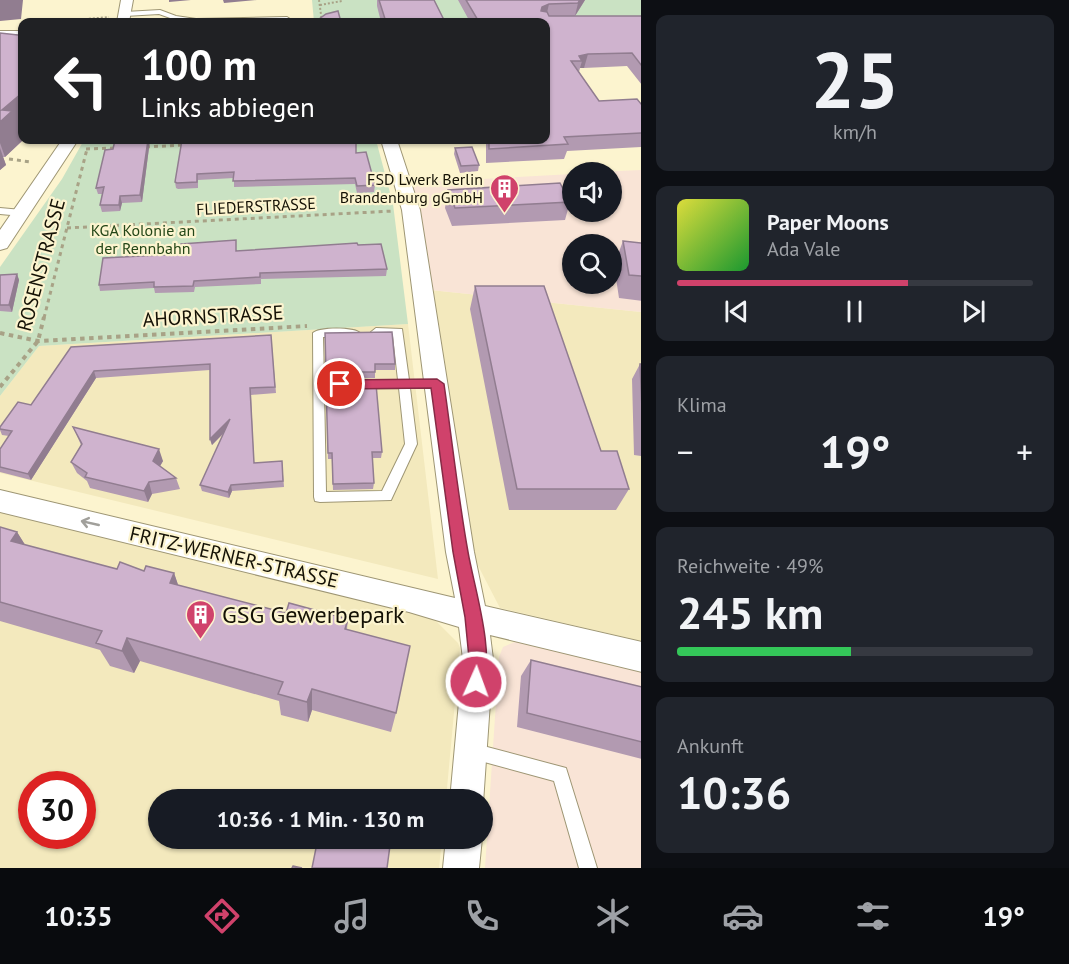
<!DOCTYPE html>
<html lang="de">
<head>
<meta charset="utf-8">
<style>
  body { margin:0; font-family:"PT Sans",sans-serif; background:#20242c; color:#f1f3f6; height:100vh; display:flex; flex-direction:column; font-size:22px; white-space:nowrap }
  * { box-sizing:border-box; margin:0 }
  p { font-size:20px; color:#9ea1a6 }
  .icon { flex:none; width:33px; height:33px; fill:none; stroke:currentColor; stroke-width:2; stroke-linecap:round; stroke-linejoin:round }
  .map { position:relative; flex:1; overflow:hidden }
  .panel { display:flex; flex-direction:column; gap:15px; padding:15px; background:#0d0f14; width:428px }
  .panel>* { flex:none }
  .top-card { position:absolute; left:18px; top:18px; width:532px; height:126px; border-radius:12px; box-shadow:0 2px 4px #0004; background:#202124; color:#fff; overflow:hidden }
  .controls { position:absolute; left:562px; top:162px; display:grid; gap:12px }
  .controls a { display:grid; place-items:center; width:60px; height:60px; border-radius:50%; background:#171b24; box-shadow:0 2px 4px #0004; font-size:30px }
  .speed { position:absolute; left:18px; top:771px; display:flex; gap:12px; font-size:30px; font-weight:700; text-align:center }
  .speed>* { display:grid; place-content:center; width:78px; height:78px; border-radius:50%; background:#171b24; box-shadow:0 2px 4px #0004; line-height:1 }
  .speed .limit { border:9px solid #d22; background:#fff; color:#111 }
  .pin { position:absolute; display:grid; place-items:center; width:51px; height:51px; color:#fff; margin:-26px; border:3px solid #fff; border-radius:50%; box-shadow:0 2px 6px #0007 }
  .me { position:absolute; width:66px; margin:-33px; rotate:2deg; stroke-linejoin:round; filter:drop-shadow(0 0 4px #0008) }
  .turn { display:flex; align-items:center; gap:21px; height:126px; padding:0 24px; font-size:27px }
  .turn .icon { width:78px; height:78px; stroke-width:2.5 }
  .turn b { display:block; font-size:42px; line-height:51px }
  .big { font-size:45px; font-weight:800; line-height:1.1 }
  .panel .widget { flex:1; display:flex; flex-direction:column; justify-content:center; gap:9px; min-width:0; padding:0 21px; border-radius:12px; background:#20242c }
  .panel .dial { align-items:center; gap:0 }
  .dial b { font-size:78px; line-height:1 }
  .song { display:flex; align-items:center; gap:18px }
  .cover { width:72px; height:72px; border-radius:9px; background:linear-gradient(135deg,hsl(60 70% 55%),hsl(130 70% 35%)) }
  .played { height:6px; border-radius:3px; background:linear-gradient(90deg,#d0426b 65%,#363941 65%) }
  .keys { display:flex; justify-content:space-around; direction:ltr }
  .heat { display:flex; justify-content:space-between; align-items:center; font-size:33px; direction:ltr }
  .charge { height:9px; border-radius:4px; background:linear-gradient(90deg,#34c759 49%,#363941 0) }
  .trip { position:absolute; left:148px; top:789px; width:345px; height:60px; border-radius:30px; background:#171b24; box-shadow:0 2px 4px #0004; font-weight:800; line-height:60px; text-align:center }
  .dock { display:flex; height:96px; justify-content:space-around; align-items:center; background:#090b0e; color:#9ea1a6 }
  .dock .icon { width:42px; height:42px }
  .dock .on { color:#d0426b }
  .dock b { font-size:27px; color:#f1f3f6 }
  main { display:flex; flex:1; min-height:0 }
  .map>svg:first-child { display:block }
</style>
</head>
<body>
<main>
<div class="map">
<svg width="642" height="868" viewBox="0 0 642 868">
  <rect width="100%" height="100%" fill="#fcf4cf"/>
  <path fill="#f3e9bd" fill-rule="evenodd" d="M430 290 641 312V641L500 608 471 552Z
    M408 324 438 579 0 473V396L39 346Z
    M0 506 410 609 437 622 458 643 460 648 446 799 159 800V838L442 839 439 868H0ZM32 784H82V836H32Z"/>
  <path fill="#f9e4d6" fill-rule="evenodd" d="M641 170V312L430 290 410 183 573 174V212H612V172H598ZM573 244H612V284H573Z
    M517 641 641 671V868H485L499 657 503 647Z"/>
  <path fill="#cae2c3" d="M312 0H641V19L489 22H314Z
    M84 140H376L393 204 408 324 39 346 0 396V267L62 179Z"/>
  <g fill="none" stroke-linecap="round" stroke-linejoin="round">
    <defs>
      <path id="service" d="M160 10 176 16 196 19 287 17 290 19V22H193L173 19 159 14 125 16 122 14 125 12Z
        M0 31H22V35H0Z
        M0 208 22 210 26 213 22 216 0 214Z
        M376 328 402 329 409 380H437L443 384 437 388H410L417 444 391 500 320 502 315 501 314 497 313 333C319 327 354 327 360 333L355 337H323L324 381 398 380 393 336 372 335 371 332ZM399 388 405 444 382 491 326 492 324 389Z
        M472 743 566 768 597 868H579L554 781 466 757 464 751 466 745Z"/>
      <path id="minor" d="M121 0H133L129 22H117Z
        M62 140H78L7 248 0 250V230Z
        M381 140H397L420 210 474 552 485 606 642 642V672L490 635 493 659 483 803V800H450L463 659 459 627 409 612 0 512V490L455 598 446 552 402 210Z
        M446 838H482L479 868H443Z"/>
    </defs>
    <use href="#service" stroke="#9e9674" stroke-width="2"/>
    <use href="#minor" stroke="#9e9674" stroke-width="2"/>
    <path stroke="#a8a286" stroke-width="2" stroke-dasharray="2 2" stroke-linecap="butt" d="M319 0 322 22
      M320 5 342 1
      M53 22 109 17"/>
    <path stroke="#a8a286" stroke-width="3" stroke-dasharray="4 4" stroke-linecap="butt" d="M146 147 183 145
      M86 149 117 148
      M9 159 31 162
      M67 228 393 211
      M44 318 87 149"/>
    <path stroke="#a8a286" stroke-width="4" stroke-dasharray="4.5 4.5" stroke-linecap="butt" d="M0 333 38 341 307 326
      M0 387 38 341 44 317"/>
    <use href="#service" fill="#fff" fill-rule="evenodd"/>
    <use href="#minor" fill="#fff" fill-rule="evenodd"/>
  </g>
  <path fill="#b29ab1" d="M377 0H434L445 22H381L377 6Z
    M458 0H585L575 16H642V85L627 66 584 68H580L579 72 599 101 642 105V147L567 151 564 159 486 163V140H546V22H470Z
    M22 32V130L20 133 22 141 5 157H3L6 165 0 170V33L18 35Z
    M150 140 142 202 122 203 120 211 102 212 100 205 102 194H98L96 188 113 149Z
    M182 140 356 153 375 185 374 192 357 193 355 184 234 187V178L198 180V188L178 189 176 188 175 182Z
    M455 148 479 165 478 171 460 173 454 154Z
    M448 190 570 202 565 220 452 226 445 208Z
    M623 241 642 243V301L619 298 614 265Z
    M358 245 387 269 386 276 261 279V284L195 287 194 292 155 293 154 288 100 291 99 285 237 251Z
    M17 274 19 280 12 312 0 311V275Z
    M475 286 629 489 616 510H509L470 309Z
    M325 333 395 364V370H375V378L326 379Z
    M271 335 276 393 251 395 254 463 282 461 284 487 232 491 229 498 202 491 200 485 225 432 212 445 210 439V370L96 378 31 480 0 472V449L9 436 2 435 0 430V427L31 405 71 347Z
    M640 364H642V479L641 456 634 455 632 379Z
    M326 385 382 452 381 458H372L374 483 373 489 333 490 332 459H328Z
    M73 427 163 461 160 466 176 478 180 489 152 494 148 502 90 488 87 481 77 473 71 462 81 445Z
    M0 527 17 532 25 545 117 569 174 573 178 585 286 613 348 619 347 629 396 713 391 732 312 710 308 722 281 715 279 701 140 661 134 673 110 666 100 650 0 621Z
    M531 660 642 687V759L517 727 521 676Z"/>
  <path fill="#917d90" d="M0 0H23L21 19 0 21Z
    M169 0H191L169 2Z
    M223 0H257L224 3Z
    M580 0H585L575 16 578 3Z
    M549 4 546 17 539 20 542 7Z
    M588 54 584 68H580L582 61 579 56Z
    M22 93V130L20 133 22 141 5 157 0 143V122L2 110Z
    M148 140H150L142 202 140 195Z
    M0 148 6 165 0 170Z
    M120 196 122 203 120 211 119 205Z
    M17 274 19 280 12 312 9 305Z
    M94 371 96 378 31 480 28 474Z
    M230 419 231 425 212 445 210 439Z
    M159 449 163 461 156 473 153 461Z
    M149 482 152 494 148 502 144 491Z
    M231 485 232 491 229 498 228 492Z
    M17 532 34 559 11 541Z
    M174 573 183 599 170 583Z
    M127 638 140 661 134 673 122 651Z
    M312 689V710L308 722 307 702Z"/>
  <path fill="#cfb3ce" stroke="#917d90" stroke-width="1.5" d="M379 0H434L445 22H386Z
    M466 0H580L578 3 549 4 542 7 541 11 547 12 549 16H642V66L632 53 588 54 579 56 582 61H571L599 101 637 99 642 105V133L564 137 568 144 489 149V140H546V22H479Z
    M338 11 341 22H315L326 14Z
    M22 32V93L2 110 12 111 0 122V33L18 35Z
    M115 140H148L140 195 120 196 119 205H100L104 187 96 188 105 150 113 149Z
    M182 140H356V153L366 152 375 185 357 186 355 178 233 181 234 172 197 174V182L177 183 175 182Z
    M472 147 479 165 461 166 455 148Z
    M560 183 570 202 455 208 448 190Z
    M236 240V251L357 243 358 245 381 244 387 269 260 273V277L194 281 193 286 154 287V282L99 285 103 258 180 254 181 244Z
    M623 241 642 243V276L629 275Z
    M17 274 9 305H0V275Z
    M475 286H544L601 451H617L629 489H517Z
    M392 332 395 364H375V372H326L325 333Z
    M271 335 275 387 250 388 254 463 282 461 283 481 231 485 228 492 200 485 230 419 210 439V364L94 371 28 474 0 467V449L12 431 0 429V427L18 402 31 405 71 347Z
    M640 364H642V409Z
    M376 384 382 452H372L374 483 333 484 332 453H328L326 385Z
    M73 427 159 449 153 461 176 478 149 482 144 491 85 477 87 473 71 462 82 444Z
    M0 527 17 532 11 541 117 569 120 562 144 571 146 566 174 573 170 583 286 613 289 603 348 619 345 629 410 646 396 713 312 689 307 702 278 694 283 682 127 638 122 651 96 643 102 631 0 602Z
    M531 660 642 687V742L527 713Z
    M318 838H391L387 868H312Z
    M293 866 302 868H292Z"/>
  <defs><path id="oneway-shaft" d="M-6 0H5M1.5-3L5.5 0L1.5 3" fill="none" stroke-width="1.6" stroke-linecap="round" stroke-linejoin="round" transform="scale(1.5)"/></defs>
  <use stroke="#a1a09b" href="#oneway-shaft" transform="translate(90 523) rotate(-167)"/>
  <path fill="#d0426b" stroke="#872b46" stroke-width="1.5" d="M437 379 444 384C452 440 458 496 468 552 474 587 496 655 482 688L476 690 470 688 467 682 469 658 465 617 453 552 431 388 340 389 333 384 340 380Z"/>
  <defs>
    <symbol id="building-pin" viewBox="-11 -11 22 30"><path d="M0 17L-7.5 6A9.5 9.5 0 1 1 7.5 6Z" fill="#d0426b" stroke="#fcf4cf"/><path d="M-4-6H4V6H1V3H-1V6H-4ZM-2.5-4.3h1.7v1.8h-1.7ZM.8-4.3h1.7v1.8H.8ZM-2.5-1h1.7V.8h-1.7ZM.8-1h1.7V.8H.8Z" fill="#fff"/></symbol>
  </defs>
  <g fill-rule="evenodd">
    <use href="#building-pin" x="488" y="172" width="33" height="45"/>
    <use href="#building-pin" x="184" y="598" width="33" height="45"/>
  </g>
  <g text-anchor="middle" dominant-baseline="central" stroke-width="4.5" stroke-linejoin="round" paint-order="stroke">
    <g font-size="16" fill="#141105" stroke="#fcf4cf" text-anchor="end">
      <text x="483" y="179">FSD Lwerk Berlin<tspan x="483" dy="18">Brandenburg gGmbH</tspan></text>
    </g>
    <g font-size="16" fill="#141105" stroke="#fcf4cf">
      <text transform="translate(256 206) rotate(-3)">FLIEDERSTRASSE</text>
    </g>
    <g font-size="16" fill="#244617" stroke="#fcf4cf">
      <text x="143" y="230">KGA Kolonie an<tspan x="143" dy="18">der Rennbahn</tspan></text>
    </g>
    <g font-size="20" fill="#141105" stroke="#fcf4cf">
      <text transform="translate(41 265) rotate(-75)">ROSENSTRASSE</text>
      <text transform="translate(213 316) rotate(-3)">AHORNSTRASSE</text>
      <text transform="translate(234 557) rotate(13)">FRITZ-WERNER-STRASSE</text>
    </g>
    <g font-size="24" fill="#141105" stroke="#fcf4cf" text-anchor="start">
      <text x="222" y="614">GSG Gewerbepark</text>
    </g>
  </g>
</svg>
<div class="controls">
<a><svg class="icon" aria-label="sound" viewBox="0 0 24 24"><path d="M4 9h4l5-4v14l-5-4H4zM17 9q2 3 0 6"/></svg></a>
<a><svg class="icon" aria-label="search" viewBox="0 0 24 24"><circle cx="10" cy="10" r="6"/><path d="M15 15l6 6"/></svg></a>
</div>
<div class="speed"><div class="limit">30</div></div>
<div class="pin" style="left:340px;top:384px;background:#d93025"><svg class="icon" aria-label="arrive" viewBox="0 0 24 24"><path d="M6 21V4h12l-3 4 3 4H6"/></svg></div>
<svg class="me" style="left:476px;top:682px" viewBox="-20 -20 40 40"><circle r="17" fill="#d0426b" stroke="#fff" stroke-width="3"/><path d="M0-11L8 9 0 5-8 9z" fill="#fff"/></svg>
<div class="trip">10:36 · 1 Min. · 130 m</div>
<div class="top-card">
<div class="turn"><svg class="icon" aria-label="left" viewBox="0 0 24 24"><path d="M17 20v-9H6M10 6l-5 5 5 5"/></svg><div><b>100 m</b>Links abbiegen</div></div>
</div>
</div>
<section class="panel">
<div class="widget dial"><b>25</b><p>km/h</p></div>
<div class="widget">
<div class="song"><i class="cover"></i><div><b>Paper Moons</b><p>Ada Vale</p></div></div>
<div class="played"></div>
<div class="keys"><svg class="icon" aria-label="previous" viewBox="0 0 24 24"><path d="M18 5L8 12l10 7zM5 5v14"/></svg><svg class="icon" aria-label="pause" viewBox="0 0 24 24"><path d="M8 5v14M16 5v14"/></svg><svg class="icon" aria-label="next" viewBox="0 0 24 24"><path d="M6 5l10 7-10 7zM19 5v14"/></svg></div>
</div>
<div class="widget"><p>Klima</p>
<div class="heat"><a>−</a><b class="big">19°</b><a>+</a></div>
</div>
<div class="widget"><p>Reichweite · 49%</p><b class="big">245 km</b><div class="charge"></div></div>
<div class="widget"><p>Ankunft</p><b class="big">10:36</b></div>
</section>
</main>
<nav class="dock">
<b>10:35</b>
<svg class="icon on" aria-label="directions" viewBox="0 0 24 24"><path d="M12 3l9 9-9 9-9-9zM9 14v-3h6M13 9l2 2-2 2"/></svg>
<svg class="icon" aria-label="music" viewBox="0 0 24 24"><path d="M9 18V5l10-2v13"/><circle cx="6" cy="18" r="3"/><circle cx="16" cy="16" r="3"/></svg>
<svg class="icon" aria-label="phone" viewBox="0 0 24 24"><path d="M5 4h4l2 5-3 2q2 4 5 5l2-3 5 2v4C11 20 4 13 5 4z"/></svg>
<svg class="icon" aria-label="climate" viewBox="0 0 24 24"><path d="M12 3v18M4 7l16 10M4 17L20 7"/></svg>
<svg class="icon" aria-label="car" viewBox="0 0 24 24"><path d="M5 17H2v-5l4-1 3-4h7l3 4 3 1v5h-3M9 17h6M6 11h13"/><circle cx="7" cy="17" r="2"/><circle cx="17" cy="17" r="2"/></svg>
<svg class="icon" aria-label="filters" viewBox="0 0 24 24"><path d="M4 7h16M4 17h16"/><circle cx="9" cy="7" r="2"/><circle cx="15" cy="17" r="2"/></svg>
<b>19°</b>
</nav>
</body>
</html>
